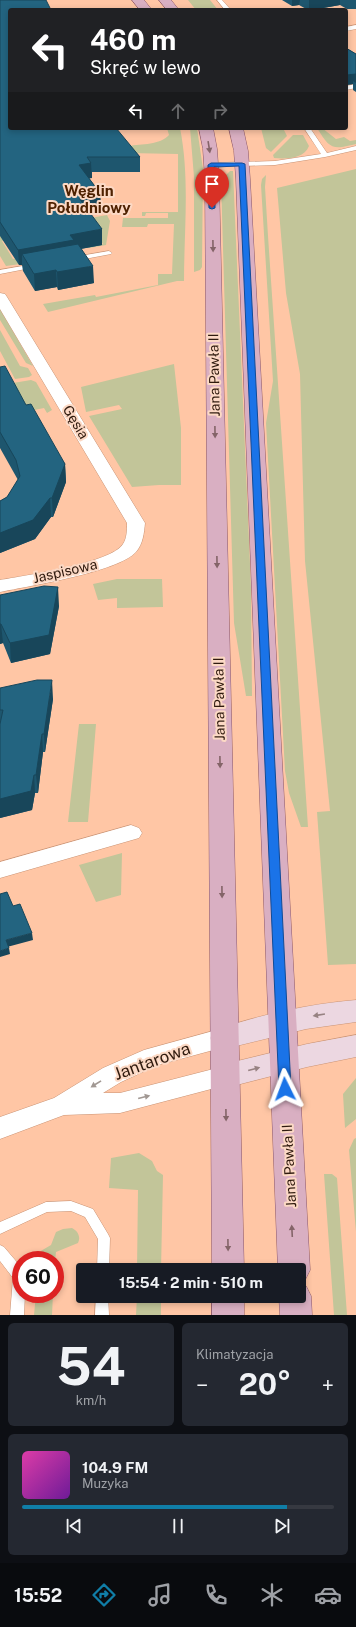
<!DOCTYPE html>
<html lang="pl">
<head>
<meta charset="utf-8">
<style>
  body { margin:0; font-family:"Public Sans",sans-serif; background:#242831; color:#f1f3f6; height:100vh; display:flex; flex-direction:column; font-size:15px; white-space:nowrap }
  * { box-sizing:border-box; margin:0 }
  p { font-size:13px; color:#9ea1a6 }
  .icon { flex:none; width:22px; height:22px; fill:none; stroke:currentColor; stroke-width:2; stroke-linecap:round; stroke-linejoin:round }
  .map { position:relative; height:1315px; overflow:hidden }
  .drawer { display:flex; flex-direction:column; gap:8px; padding:8px; background:#0d0f14; flex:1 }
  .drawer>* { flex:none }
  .guide { position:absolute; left:8px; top:8px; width:340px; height:122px; border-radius:4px; box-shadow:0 2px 6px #0003; background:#202124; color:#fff; overflow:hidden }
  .speed { position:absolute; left:12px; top:1251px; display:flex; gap:8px; font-size:20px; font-weight:700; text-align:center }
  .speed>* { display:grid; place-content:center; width:52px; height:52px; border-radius:50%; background:#171b24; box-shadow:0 2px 6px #0003; line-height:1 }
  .speed .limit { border:6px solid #d22; background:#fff; color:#111 }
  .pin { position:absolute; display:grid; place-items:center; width:34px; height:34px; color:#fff; margin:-41px -17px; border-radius:50% 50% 50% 0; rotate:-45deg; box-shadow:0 0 4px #0007 }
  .pin .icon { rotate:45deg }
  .me { position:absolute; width:44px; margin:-22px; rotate:357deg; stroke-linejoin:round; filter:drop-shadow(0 0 3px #0008) }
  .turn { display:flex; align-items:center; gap:14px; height:84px; padding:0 16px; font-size:18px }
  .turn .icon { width:52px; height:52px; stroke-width:2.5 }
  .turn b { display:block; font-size:28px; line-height:34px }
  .lanes { display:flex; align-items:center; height:38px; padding:0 16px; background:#0003; justify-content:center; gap:20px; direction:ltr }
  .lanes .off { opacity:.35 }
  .big { font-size:30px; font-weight:700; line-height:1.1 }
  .drawer .widget { flex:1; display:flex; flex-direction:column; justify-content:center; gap:6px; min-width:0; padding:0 14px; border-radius:6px; background:#242831 }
  .drawer .dial { align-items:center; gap:0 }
  .dial b { font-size:52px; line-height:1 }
  .song { display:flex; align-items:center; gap:12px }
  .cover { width:48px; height:48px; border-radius:6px; background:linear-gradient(135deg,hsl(320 70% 55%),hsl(280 70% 35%)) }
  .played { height:4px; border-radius:2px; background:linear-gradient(90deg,#107ea7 85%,#363941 85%) }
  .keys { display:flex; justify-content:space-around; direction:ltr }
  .heat { display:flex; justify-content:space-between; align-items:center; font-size:22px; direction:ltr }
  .drawer .tiles { flex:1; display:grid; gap:8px; grid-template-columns:1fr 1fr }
  .widget:last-child { grid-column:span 2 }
  .trip { position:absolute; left:76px; top:1263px; width:230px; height:40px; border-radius:4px; background:#171b24; box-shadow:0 2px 6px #0003; font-weight:700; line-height:40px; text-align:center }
  .dock { display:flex; height:64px; justify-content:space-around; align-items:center; background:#090b0e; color:#9ea1a6 }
  .dock .icon { width:28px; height:28px }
  .dock .current { color:#107ea7 }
  .dock b { font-size:18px; color:#f1f3f6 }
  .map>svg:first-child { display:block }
</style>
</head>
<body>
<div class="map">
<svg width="356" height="1315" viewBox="0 0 356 1315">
  <rect width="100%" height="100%" fill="#ffc6a5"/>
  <path fill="#c2c599" d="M188 0H210L218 10H196Z
    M167 128H180C190 178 184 231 184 281H177L48 312 43 304 95 295 96 297 158 285V274H172L174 224H148L147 227H122L123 218H168V213H146L145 216H142V212H178V154L128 153V146C142 144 160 145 169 135Z
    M190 128H197L203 169 202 267 200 270 194 272V177Z
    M261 128H283L287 136 271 152 266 148Z
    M317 128H322L336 139 344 137 350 141 356 140V144C332 150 330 149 317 128Z
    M293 135H303L309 146C304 159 286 159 274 158L273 155Z
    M356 169V964L328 965 317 812 330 811 305 561 300 374 286 293 277 188Z
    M230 171H233L251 587 252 696H246L234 623 221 180Z
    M266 175 265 187 268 236 308 827H301L289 793 285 771 266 423 273 381 261 185 262 179Z
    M107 215 110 221 106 245 89 248 88 246 103 244 91 226 2 241 13 259 28 256 35 262 6 266 0 256V229L57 224Z
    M0 309 33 366 26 363 0 320Z
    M0 330 20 366 28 368 32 375 29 377 15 379 0 351Z
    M174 364 181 428V485H159L132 487 89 416 122 409 119 405 86 412 81 387Z
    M31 380 36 382 52 410 47 413 44 408 0 417 7 384Z
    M117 579H162L163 607 117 608V598L98 600 93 584Z
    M79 724H96L88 822H68Z
    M122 853 121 895 96 902 79 865Z
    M356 1078V1119L345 1128 343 1094Z
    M356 1138V1232L349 1150 354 1139Z
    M139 1153 152 1161 157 1171 163 1175 161 1270H137L138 1190 109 1188 111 1158Z
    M324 1174H332L337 1178 347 1315H334Z
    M72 1228C78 1231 81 1237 78 1243L56 1252 55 1261V1260H38L39 1252 51 1245 56 1232 63 1229Z
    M36 1294H53L52 1315H34Z
    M137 1296H161V1315H136Z"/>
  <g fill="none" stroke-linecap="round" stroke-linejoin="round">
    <defs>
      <path id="lane" d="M217 0H222L231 10H225Z
        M356 25V29L346 31V27Z
        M356 84V88L346 90V86Z
        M304 128H310L327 153 356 146V150L325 157 275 165 211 167 208 165 211 163 275 161 321 154Z
        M109 251 112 253 111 254 74 261 71 259 74 257Z
        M34 264 36 265V267L0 274V270Z
        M71 1201 93 1209 108 1234 110 1238 109 1270H97L98 1239 85 1217 71 1211 47 1212 0 1234V1222L46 1202Z
        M0 1245 4 1247 21 1267V1294H25L24 1315H10L13 1278 0 1261Z
        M96 1296H108L109 1315H95Z"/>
      <path id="street" d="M0 293 5 294 7 297 145 523C144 533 143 544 136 552 118 572 29 586 0 592V580C23 576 112 563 123 544 127 538 127 530 127 523L0 309Z
        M131 825 139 828 142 833 139 838 0 878V862Z
        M224 1028 232 1031 236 1038 232 1045 158 1065 121 1082 103 1093H120L225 1066 234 1069 237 1076 234 1083 120 1113 64 1115 0 1139V1117L54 1098 103 1068 144 1050Z"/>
      <path id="secondary" d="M356 1000V1022L306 1029 224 1049 214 1046 210 1038 214 1030C260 1015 308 1004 356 1000Z
        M356 1035V1057L307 1067 225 1088 215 1084 211 1076 215 1068 225 1064 307 1044Z"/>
      <path id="primary" d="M132 0H144L152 10H140Z
        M159 0H171L179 10H167Z
        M199 128H213L217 149 219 179 244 1270H212L205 179 203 149Z
        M229 128H243L248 151 250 179 310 1270 305 1280 299 1282V1270H278L236 179 234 151Z
        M299 1283 306 1286 311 1296 312 1315H280L279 1296H299Z
        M212 1296H244V1315H212Z"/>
    </defs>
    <use href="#lane" stroke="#c99374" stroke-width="1"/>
    <use href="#street" stroke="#c99374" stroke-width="1"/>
    <use href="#secondary" stroke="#c99374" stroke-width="1"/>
    <use href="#primary" stroke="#8d5869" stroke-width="1"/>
    <use href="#lane" fill="#fff" fill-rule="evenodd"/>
    <use href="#street" fill="#fff" fill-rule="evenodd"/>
    <use href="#secondary" fill="#ecd7e1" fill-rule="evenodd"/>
    <use href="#primary" fill="#d9afc2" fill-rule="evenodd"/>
  </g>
  <path fill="#1e566e" d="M0 0 10 10 140 157V172H92V178H89L100 193 101 208 87 210 102 245 81 249 94 283 58 290 57 287 35 291 23 271 22 265H19L0 236Z
    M282 0H356V9H347L340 5 312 10H308L299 5 292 6Z
    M346 48 356 54V92L353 90V84L346 85Z
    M0 367 65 464 66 482 53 517H51L35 539 0 553V501L7 497 18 480 0 448Z
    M0 595 59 606 50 654 11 663 3 643 0 644Z
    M0 688 53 699 45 752H43L38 793H35L32 810 0 818Z"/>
  <path fill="#18465a" d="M292 0H300L299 5 292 6Z
    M309 0H340V5L312 10H309Z
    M356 74V83L353 81V84L346 85V75Z
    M91 163 92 178 80 180 79 165Z
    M100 193 101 208 82 211 79 198 80 196Z
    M102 229V245L74 250 22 254V265H19L18 250 70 235Z
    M93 266 94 283 58 290 57 272Z
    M56 270 57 287 35 291 34 274Z
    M65 464 66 482 53 517 52 498Z
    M50 498 51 517 35 539 0 553V533Z
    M58 587 59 606 50 654 11 663 10 643Z
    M0 624H1L3 643 0 644Z
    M52 680 53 699 45 752 44 734Z
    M42 734 43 752 38 793 36 775Z
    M34 775 35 793 32 810 0 818V799Z
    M32 933 33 940 7 947 6 940Z
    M9 948 10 954 0 957V951Z"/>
  <path fill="#236480" stroke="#18465a" d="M0 0H46L51 10H10V128H116L140 157H87L91 163 79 165 100 193 80 196 82 198H79L102 229 70 235 74 240 18 250 0 222Z
    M346 48 356 54V74L346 75Z
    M78 244 93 266 57 272 56 270 34 274 22 254Z
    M5 366 26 405 31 404 65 464 52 498H50L33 520 0 533V501L7 497 20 476 16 460 0 432V367Z
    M44 586 58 587 49 635 10 643 1 624H0V595Z
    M37 680H52L44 734H42L36 775H34L31 791 0 799V724L3 710H0V688Z
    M7 892 13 906 20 904 32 933 6 940 9 948 0 951V894Z"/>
  <defs><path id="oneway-solid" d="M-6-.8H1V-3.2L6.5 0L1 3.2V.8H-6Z"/></defs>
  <g fill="#846468">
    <use href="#oneway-solid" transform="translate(209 147) rotate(81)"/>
    <use href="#oneway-solid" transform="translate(213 246) rotate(89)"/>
    <use href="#oneway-solid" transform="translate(215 432) rotate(89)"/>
    <use href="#oneway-solid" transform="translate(217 562) rotate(89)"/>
    <use href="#oneway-solid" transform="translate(220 762) rotate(89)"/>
    <use href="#oneway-solid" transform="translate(222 892) rotate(89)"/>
    <use href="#oneway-solid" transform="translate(226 1115) rotate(89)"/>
    <use href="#oneway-solid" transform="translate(292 1231) rotate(-93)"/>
    <use href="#oneway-solid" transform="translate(228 1245) rotate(89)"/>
  </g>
  <g fill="#978282">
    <use href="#oneway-solid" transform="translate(319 1015) rotate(171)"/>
    <use href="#oneway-solid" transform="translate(254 1069) rotate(-15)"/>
  </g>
  <g fill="#a19893">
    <use href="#oneway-solid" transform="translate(96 1084) rotate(148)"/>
    <use href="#oneway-solid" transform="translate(144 1097) rotate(-14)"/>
  </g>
  <path fill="#1a73e8" stroke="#114b97" d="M211 163H242L245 164 291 1089 289 1093 285 1094 281 1093 279 1089 239 166 214 167 215 208 212 209 209 208 208 165Z"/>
  <g text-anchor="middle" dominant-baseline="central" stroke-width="4" stroke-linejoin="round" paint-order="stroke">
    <g font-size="14" fill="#2f1a0e" stroke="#fcd9c5">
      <text transform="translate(214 375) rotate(-91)">Jana Pawła II</text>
      <text transform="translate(76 422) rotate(59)">Gęsia</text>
      <text transform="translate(65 571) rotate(-13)">Jaspisowa</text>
      <text transform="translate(219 699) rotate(-91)">Jana Pawła II</text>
      <text transform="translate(289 1166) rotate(-93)">Jana Pawła II</text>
    </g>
    <g font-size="15" font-weight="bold" fill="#4e2101" stroke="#fcd9c5">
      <text x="89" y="190">Węglin<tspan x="89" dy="17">Południowy</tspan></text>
    </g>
    <g font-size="17" fill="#2f1a0e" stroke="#fcd9c5">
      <text transform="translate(152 1061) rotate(-20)">Jantarowa</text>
    </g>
  </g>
</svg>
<div class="speed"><div class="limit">60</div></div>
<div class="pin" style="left:212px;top:208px;background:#d93025"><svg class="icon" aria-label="arrive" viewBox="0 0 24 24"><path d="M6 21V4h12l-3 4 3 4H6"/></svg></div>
<svg class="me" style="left:285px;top:1089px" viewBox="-20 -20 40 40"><path d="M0-17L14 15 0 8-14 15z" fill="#1a73e8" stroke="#fff" stroke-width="4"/></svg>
<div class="trip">15:54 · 2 min · 510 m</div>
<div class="guide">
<div class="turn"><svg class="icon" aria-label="left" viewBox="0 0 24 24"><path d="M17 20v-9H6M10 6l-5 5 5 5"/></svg><div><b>460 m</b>Skręć w lewo</div></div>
<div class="lanes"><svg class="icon" aria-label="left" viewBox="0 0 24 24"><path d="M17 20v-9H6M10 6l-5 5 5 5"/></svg><svg class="icon off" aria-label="ahead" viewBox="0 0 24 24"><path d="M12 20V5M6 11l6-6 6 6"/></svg><svg class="icon off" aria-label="right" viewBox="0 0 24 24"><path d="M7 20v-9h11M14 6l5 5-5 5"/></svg></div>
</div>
</div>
<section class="drawer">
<div class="tiles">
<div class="widget dial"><b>54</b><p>km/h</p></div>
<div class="widget"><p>Klimatyzacja</p>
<div class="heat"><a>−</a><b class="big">20°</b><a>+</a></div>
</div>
<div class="widget">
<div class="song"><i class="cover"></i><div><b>104.9 FM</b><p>Muzyka</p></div></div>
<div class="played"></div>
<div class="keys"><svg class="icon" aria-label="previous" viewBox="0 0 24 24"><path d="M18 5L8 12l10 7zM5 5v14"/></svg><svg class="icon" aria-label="pause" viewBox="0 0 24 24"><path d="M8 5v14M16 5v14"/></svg><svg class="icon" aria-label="next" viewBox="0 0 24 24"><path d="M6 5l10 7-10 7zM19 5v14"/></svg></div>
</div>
</div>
</section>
<nav class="dock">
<b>15:52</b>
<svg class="icon current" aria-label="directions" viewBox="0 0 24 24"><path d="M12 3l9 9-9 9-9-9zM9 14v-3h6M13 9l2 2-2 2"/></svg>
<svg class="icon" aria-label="music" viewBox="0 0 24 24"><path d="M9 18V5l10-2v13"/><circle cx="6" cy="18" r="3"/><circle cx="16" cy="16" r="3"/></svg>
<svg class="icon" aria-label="phone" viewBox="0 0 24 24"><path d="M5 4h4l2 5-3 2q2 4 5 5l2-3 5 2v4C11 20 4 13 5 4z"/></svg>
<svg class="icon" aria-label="climate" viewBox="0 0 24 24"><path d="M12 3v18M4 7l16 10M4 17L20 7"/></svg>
<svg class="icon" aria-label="car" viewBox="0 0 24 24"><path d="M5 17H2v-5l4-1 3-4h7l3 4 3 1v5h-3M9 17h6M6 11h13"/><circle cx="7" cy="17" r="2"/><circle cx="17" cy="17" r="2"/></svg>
</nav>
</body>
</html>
